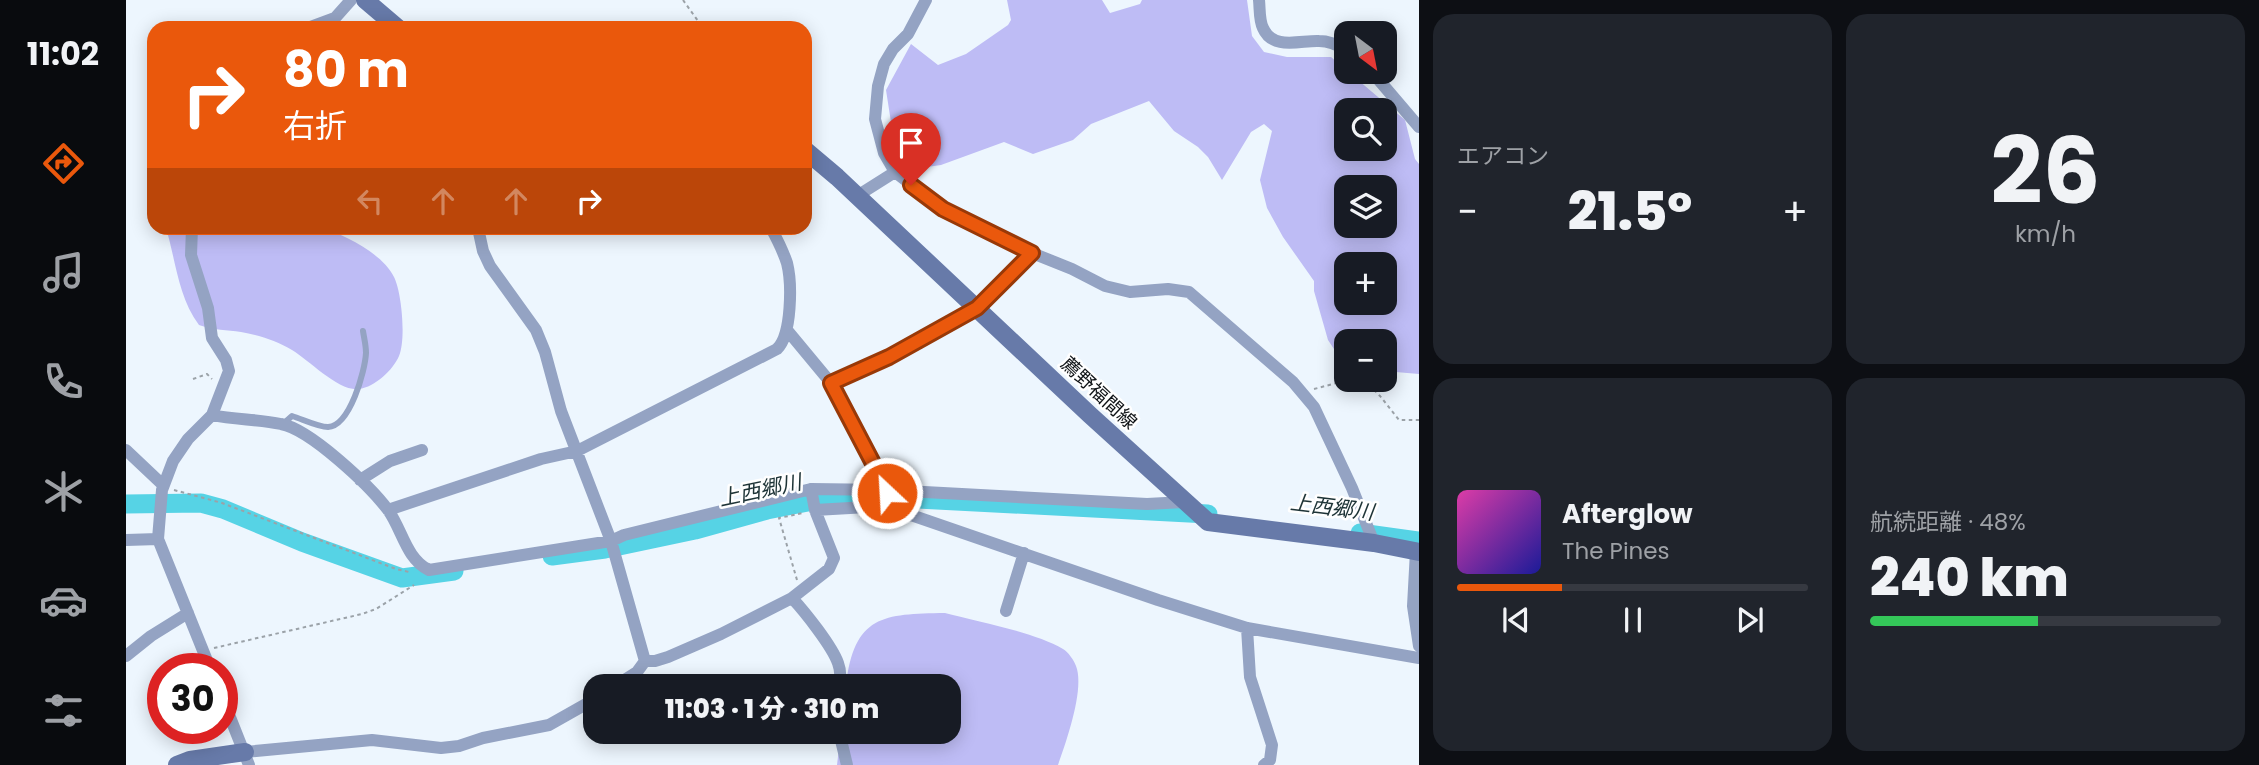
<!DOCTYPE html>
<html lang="ja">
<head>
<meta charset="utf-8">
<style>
  body { margin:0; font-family:Poppins,"Noto Sans JP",sans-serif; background:#20242c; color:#f1f3f6; height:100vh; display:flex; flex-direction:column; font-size:26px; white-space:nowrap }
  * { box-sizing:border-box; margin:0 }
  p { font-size:23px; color:#9ea1a6 }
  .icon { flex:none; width:38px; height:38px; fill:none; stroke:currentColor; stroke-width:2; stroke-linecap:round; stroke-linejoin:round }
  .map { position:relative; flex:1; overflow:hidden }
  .drawer { display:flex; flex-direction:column; gap:14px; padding:14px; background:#0d0f14; width:840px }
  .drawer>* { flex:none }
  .banner { position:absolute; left:21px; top:21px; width:665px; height:214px; border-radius:21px; box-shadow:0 4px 18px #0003; background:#ea580c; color:#fff; overflow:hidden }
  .needle { width:46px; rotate:148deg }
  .controls { position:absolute; left:1208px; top:21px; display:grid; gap:14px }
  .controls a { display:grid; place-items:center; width:63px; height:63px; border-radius:14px; background:#171b24; box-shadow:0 4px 18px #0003; font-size:35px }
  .speed { position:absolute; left:21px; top:653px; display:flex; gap:14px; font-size:35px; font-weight:700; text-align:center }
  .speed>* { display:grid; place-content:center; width:91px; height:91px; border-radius:50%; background:#171b24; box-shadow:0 4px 18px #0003; line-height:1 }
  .speed .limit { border:10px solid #d22; background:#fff; color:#111 }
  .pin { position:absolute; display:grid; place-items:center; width:60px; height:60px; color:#fff; margin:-72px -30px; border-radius:50% 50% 50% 0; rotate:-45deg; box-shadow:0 0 7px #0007 }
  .pin .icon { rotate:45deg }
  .me { position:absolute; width:77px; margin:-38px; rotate:335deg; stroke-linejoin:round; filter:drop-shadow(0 0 5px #0008) }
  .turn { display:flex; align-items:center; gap:24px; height:147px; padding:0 21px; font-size:32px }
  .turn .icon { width:91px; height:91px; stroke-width:2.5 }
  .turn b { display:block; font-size:49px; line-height:60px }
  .lanes { display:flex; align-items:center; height:66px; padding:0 21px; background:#0003; justify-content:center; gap:35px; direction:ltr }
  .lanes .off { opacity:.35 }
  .big { font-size:52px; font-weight:800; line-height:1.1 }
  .drawer .widget { flex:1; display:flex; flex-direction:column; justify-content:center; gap:10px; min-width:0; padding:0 24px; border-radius:21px; background:#20242c }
  .drawer .dial { align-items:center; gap:0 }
  .dial b { font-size:91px; line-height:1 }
  .song { display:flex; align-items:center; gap:21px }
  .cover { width:84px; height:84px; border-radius:10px; background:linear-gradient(135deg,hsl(320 70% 55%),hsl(240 70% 35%)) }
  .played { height:7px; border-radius:4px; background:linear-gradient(90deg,#ea580c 30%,#363941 30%) }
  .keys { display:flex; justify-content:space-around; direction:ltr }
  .heat { display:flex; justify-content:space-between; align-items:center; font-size:38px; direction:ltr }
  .charge { height:10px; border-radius:5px; background:linear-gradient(90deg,#34c759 48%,#363941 0) }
  .drawer .tiles { flex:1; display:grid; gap:14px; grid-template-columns:repeat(2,1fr) }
  .trip { position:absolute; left:457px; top:674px; width:378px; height:70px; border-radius:21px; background:#171b24; box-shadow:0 4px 18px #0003; font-weight:800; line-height:70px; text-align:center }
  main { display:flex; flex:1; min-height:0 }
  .tabs { display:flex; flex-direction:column; width:126px; justify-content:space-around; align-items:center; background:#090b0e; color:#9ea1a6 }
  .tabs .icon { width:49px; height:49px }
  .tabs .on { color:#ea580c }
  .tabs b { font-size:32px; color:#f1f3f6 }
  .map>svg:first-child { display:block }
</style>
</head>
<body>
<main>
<nav class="tabs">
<b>11:02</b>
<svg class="icon on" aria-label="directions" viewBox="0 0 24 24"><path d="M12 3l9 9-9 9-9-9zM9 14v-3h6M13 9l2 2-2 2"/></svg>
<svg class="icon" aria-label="music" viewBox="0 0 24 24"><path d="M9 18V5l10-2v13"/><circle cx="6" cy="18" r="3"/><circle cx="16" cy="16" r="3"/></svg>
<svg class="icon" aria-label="phone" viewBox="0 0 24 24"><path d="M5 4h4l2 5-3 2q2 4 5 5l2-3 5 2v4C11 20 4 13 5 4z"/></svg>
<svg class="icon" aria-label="climate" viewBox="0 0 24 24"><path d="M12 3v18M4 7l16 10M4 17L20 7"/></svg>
<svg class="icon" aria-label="car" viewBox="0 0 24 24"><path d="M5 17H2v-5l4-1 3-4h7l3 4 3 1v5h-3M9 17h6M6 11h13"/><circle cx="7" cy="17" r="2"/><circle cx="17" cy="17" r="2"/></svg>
<svg class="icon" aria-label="filters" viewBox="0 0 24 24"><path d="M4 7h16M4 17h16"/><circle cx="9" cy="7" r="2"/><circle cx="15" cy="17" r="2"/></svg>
</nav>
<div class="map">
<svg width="1293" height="765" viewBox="0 0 1293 765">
  <rect width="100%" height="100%" fill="#edf6fe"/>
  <path fill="#bebcf5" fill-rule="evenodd" d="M881 0H976L984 13 1014 4 1016 0H1121L1126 36 1138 52 1161 57H1205L1279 120 1289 159 1293 164V374L1258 371V341H1220V367L1202 340 1188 291V281L1157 237 1141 208 1134 180 1146 131 1138 124 1125 132 1096 180 1082 157 1072 147 1048 131 1023 101 965 124 947 140 907 154 878 142 815 165 801 167 769 148 760 90 785 44 812 65 840 54 882 25 885 20ZM1220 110H1258V149H1220ZM1220 187H1258V226H1220ZM1220 264H1258V303H1220Z
    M40 228H195C218 234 257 254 268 277 276 293 280 340 273 356 267 370 249 387 233 389 213 392 183 360 166 350 151 341 132 335 115 332 101 330 88 330 73 325 52 297 50 261 40 228Z
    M819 613C853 622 908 632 937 649 942 652 948 660 950 666 959 689 940 742 932 765H711L715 732H822V686H720C728 615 757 614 819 613Z"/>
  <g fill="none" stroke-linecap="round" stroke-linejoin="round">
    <path stroke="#56d3e5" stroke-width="19" d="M0 504 75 503 97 509 176 542 276 578 328 571
      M1234 533 1293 541
      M426 556 479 549 569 530 641 510 702 498H772L1082 514"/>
    <path stroke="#9ba2a8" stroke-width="2" stroke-dasharray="3.5 3.5" stroke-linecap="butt" d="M557 0 577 28
      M67 379 81 374 86 379
      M1238 380 1254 396 1273 420H1293
      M1188 389 1222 380
      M48 490 96 503 270 569 283 572
      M671 580 653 518 677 513
      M88 648 236 614 250 609 288 585"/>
    <path stroke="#94a3c3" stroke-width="6" d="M157 424 166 416C176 419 192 427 202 427 224 426 239 371 240 353 240 345 238 338 237 331"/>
    <path stroke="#94a3c3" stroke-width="12" d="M800 0 782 34 767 49 758 64 752 86 749 119 758 153 769 172 817 209 836 219 906 253 946 269 979 286 1004 292 1042 289 1063 292 1167 382 1188 407 1226 488 1248 543
      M1133 0C1134 9 1133 20 1137 28 1147 51 1175 40 1193 41 1204 41 1212 45 1220 50
      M182 28 209 18 225 0
      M1246 72 1293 127
      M731 196 769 172
      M66 228 65 255 82 308 86 338 100 360 103 371 86 415 62 439 47 461 36 490 32 539 84 668
      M352 228 357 251 364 266 410 330 419 352 435 411 485 541 519 661
      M661 330 705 383 761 490 760 497
      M705 383 763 357 851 308 906 253
      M86 415C109 420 132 419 155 424 184 429 244 486 262 510 276 529 280 559 303 570L485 541 498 535 685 489 761 490 1021 504 1058 502
      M0 450 37 485
      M234 480 264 461 296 450
      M262 510 415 459 451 451 651 349C666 335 666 283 661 263 657 251 651 239 645 228
      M689 510 759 506 1032 600 1121 628 1293 658
      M0 540 32 539
      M1290 551 1287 606 1293 646
      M666 598C679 612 706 646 712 663 715 671 715 678 713 686
      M880 611 898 553
      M1121 628 1124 677 1146 745 1144 760 1138 765
      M0 656 25 636 62 613
      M519 661H529L542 657 595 634 666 598 703 569 708 558 689 510 685 489
      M489 686 511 672 519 661
      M96 697 123 765
      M713 732 721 765
      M119 752 246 740 315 748 333 746 357 738 423 725 469 699"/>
    <path stroke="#677aa9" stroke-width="18" d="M239 0 272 28
      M679 150 711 177 964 415 1082 522 1248 543 1293 552
      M51 765 64 760 119 752"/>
  </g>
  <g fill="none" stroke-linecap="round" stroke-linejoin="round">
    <defs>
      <path id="route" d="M761 493V490L705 383 763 357 851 308 906 253 817 209 785 185"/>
    </defs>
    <use href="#route" stroke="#983908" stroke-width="18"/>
    <use href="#route" stroke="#ea580c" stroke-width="12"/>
  </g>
  <g text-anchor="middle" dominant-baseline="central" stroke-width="5" stroke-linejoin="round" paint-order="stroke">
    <g font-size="19" fill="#0f1316" stroke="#fff">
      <text transform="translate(973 393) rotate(43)">薦野福間線</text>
    </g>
    <g font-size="21" font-style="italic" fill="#1e3437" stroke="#fff">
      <text transform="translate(634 490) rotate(-12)">上西郷川</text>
      <text transform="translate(1206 507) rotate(7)">上西郷川</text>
    </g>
  </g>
</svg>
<div class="controls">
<a><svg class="needle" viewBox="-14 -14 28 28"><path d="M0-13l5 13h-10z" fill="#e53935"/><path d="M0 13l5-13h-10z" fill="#9ea1a6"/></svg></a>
<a><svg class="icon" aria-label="search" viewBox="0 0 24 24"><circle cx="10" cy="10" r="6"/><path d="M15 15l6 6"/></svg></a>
<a><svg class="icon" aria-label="layers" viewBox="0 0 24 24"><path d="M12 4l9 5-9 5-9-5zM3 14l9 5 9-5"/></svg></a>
<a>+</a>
<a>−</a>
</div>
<div class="speed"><div class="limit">30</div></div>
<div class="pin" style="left:785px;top:185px;background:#d93025"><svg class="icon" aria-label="arrive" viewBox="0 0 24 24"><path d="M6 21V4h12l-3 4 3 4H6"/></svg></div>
<svg class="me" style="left:761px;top:493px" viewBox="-20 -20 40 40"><circle r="17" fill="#ea580c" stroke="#fff" stroke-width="3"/><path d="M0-11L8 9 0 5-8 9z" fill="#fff"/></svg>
<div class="trip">11:03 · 1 分 · 310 m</div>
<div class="banner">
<div class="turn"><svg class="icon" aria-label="right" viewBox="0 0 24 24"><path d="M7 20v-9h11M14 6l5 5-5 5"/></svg><div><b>80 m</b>右折</div></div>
<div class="lanes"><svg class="icon off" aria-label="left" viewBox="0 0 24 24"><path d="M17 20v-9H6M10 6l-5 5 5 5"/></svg><svg class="icon off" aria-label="ahead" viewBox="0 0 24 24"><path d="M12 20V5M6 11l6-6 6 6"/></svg><svg class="icon off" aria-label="ahead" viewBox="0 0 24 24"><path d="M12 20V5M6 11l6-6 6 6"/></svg><svg class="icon" aria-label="right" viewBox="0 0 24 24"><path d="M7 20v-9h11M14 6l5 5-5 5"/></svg></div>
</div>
</div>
<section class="drawer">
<div class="tiles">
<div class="widget"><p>エアコン</p>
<div class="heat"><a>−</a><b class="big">21.5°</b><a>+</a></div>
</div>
<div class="widget dial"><b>26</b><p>km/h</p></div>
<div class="widget">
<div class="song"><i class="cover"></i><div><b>Afterglow</b><p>The Pines</p></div></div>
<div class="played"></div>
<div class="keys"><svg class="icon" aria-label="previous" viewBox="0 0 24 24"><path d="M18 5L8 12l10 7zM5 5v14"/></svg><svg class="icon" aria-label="pause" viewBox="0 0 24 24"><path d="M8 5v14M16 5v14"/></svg><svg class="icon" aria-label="next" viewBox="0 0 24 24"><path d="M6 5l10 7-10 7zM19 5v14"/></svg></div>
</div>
<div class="widget"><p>航続距離 · 48%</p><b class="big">240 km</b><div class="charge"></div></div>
</div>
</section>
</main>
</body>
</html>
